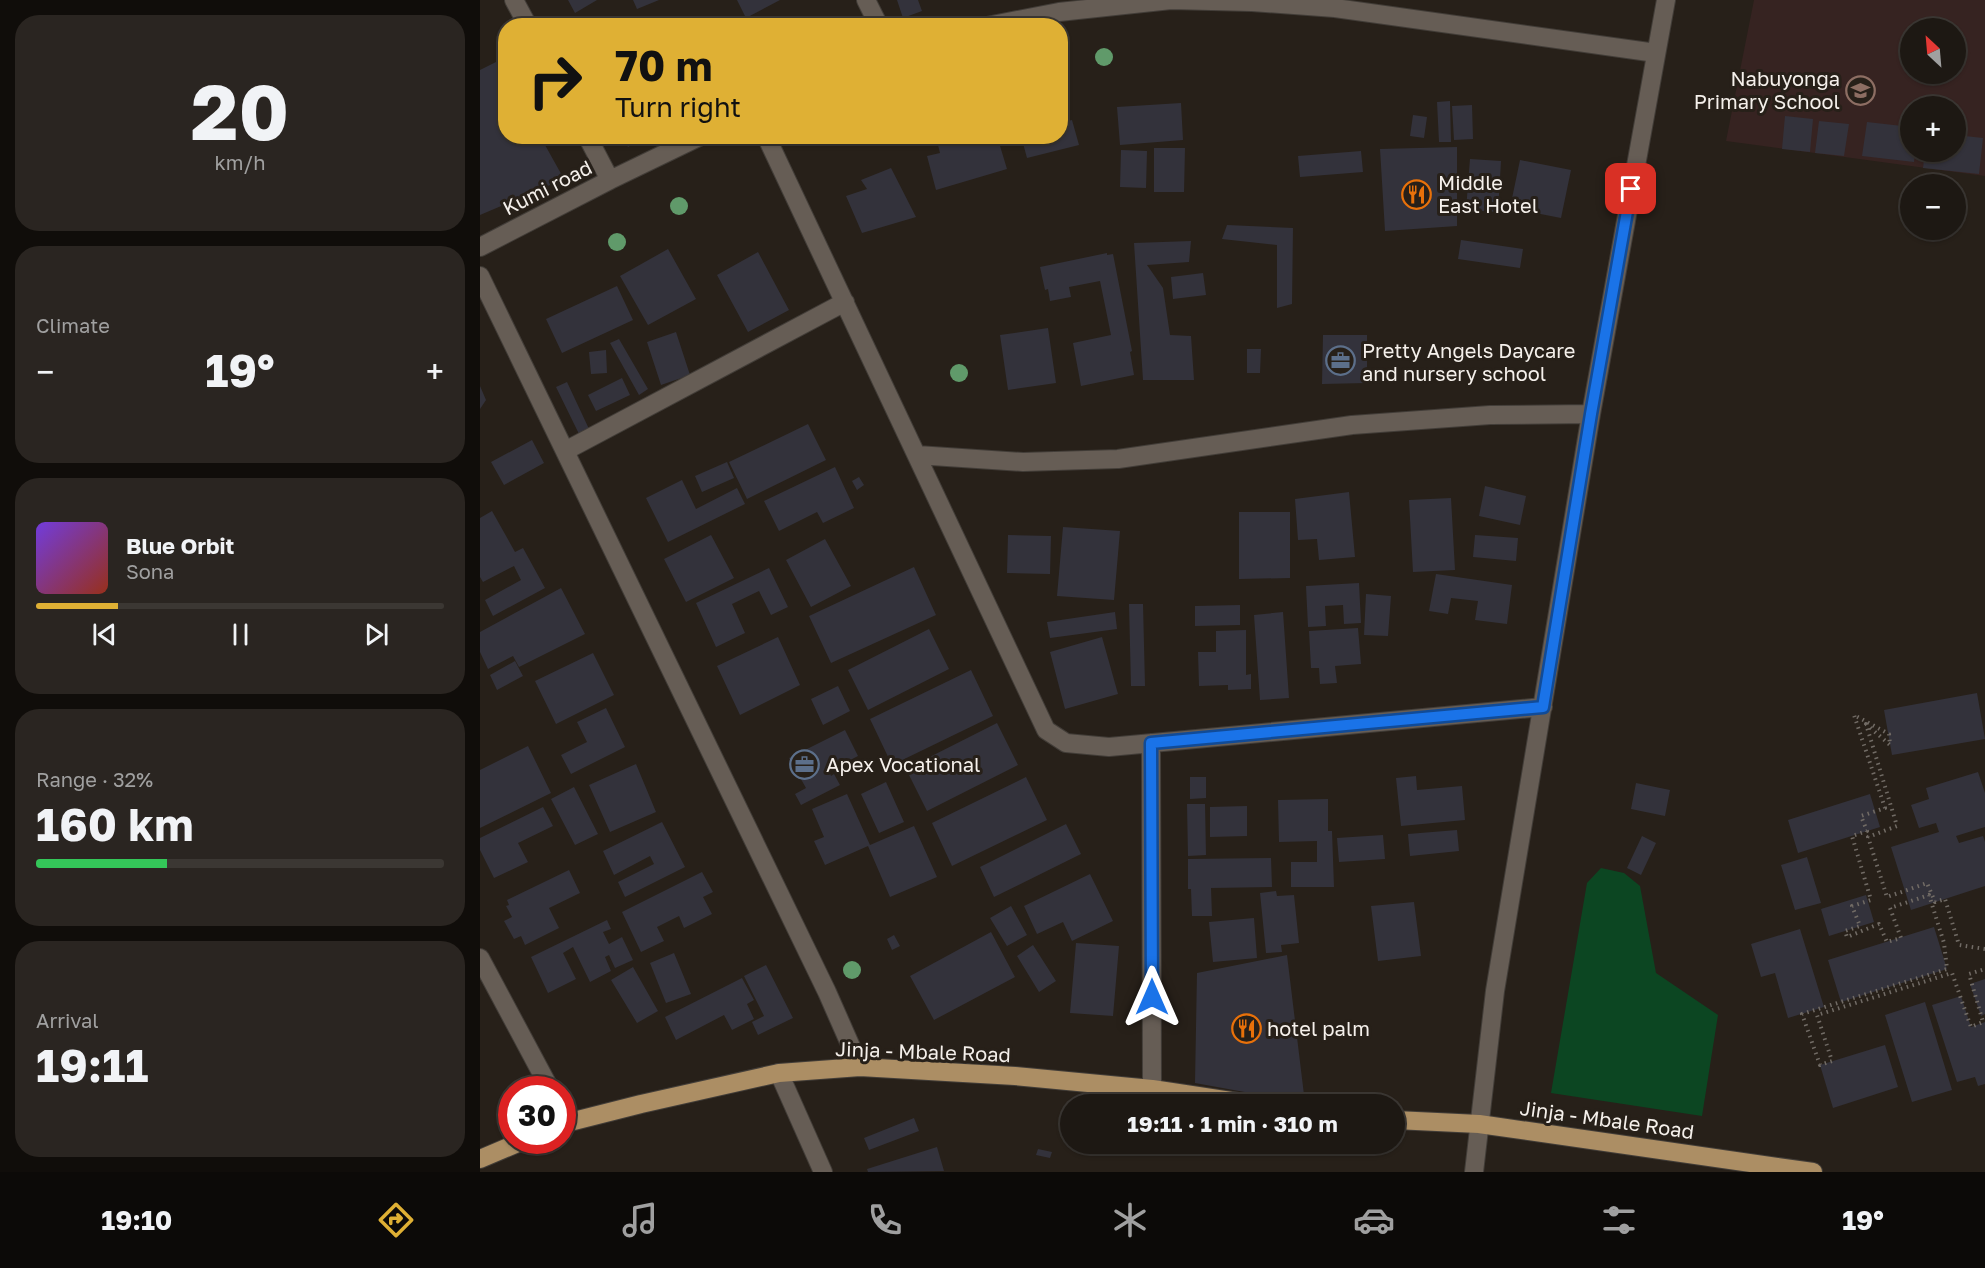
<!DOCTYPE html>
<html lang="en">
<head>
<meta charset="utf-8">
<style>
  body { margin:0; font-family:"Golos Text",sans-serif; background:#2a2521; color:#f1f3f6; height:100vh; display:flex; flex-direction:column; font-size:22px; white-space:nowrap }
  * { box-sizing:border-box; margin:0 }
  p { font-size:20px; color:#a0a0a0 }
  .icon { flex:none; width:33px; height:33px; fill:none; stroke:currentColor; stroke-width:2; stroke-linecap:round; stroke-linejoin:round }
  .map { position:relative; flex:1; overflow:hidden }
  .sheet { display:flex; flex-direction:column; gap:15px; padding:15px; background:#100d0a; width:480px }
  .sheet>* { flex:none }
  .banner { position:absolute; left:18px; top:18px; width:570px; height:126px; border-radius:24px; box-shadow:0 2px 4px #0004,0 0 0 2px #3b3733; background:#dfb034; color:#111; overflow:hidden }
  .needle { width:39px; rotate:334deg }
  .controls { position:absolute; left:1420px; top:18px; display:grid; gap:12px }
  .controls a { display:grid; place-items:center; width:66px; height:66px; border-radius:50%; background:#1d1813; box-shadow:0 2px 4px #0004,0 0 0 2px #3b3733; font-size:30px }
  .speed { position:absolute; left:18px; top:1076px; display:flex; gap:12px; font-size:30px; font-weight:700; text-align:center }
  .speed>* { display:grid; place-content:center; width:78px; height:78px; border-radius:50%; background:#1d1813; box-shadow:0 2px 4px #0004,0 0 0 2px #3b3733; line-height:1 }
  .speed .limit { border:9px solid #d22; background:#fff; color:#111 }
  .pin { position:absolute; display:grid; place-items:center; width:51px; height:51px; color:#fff; margin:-26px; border-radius:12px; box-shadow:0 3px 9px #0006 }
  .me { position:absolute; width:66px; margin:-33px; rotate:0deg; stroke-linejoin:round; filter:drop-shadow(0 0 4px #0008) }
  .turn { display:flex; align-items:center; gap:21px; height:126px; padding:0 18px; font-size:27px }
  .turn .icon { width:78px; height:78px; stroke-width:2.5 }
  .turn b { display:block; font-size:42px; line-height:51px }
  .big { font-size:45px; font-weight:700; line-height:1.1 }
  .sheet .widget { flex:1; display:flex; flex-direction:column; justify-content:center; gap:9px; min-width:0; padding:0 21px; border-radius:24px; background:#2a2521 }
  .sheet .dial { align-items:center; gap:0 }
  .dial b { font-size:78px; line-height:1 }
  .song { display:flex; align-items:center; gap:18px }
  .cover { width:72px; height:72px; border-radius:9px; background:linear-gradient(135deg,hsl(260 70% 55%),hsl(10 70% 35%)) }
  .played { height:6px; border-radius:3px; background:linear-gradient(90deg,#dfb034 20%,#3b3733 20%) }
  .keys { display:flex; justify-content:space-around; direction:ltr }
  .heat { display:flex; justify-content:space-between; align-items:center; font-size:33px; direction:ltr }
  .charge { height:9px; border-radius:4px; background:linear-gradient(90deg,#34c759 32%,#3b3733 0) }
  .trip { position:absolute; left:580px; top:1094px; width:345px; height:60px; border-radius:30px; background:#1d1813; box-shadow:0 2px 4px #0004,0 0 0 2px #3b3733; font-weight:700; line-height:60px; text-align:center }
  .menu { display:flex; height:96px; justify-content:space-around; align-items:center; background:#0c0a08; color:#a0a0a0 }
  .menu .icon { width:42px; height:42px }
  .menu .active { color:#dfb034 }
  .menu b { font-size:27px; color:#f1f3f6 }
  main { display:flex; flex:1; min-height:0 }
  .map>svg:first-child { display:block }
</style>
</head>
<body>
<main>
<section class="sheet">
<div class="widget dial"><b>20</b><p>km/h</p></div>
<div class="widget"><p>Climate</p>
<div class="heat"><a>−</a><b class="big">19°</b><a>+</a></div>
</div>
<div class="widget">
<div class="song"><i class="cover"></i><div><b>Blue Orbit</b><p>Sona</p></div></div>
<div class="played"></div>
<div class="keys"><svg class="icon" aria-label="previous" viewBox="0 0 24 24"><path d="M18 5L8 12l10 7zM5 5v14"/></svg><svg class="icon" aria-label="pause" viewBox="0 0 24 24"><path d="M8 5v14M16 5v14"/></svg><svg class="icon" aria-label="next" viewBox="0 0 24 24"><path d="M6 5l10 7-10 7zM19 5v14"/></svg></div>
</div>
<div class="widget"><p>Range · 32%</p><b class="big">160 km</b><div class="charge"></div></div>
<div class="widget"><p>Arrival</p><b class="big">19:11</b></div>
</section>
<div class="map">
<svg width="1505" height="1172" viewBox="0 0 1505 1172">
  <rect width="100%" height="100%" fill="#272019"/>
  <path fill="#362321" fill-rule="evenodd" d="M1274 0H1505V176L1246 141ZM1431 28H1476V74H1431ZM1431 106H1476V152H1431Z"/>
  <path fill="#0c4622" d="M1121 868 1144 873 1160 886 1176 973 1238 1015 1222 1116 1071 1093 1107 883Z"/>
  <path fill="#33323b" d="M88 0H117L95 13Z
    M153 0H179L157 9Z
    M257 0H300L266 18Z
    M417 0H438L442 11 423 18Z
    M16 62 26 78V136H60L84 179 0 215V70Z
    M970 101 971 142H959L957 102Z
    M701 103 703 140 640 145 637 107Z
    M992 105 993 139 974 140 972 106Z
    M933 115 947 117 944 138 930 136Z
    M1305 116 1333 119 1330 152 1302 149Z
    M592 120 599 145 547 158 541 136H580V123Z
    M1339 121 1369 124 1364 156 1335 153Z
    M1387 122 1431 127V152H1435L1434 162 1382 156Z
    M1476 135 1503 138 1499 174 1443 168 1445 152H1476Z
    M142 136H167L148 147Z
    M486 136 487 140 499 136H517L527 169 456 190 447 156 460 153 456 137Z
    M977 147V226L905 231 900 149Z
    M674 148H705L704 192H674Z
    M641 150 667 151 666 188 640 187Z
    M881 151 883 172 820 177 818 156Z
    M990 159 1021 161 1018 212 986 210Z
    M1040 160 1091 170 1081 218 1030 208Z
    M411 168 436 217 382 233 366 196 387 189 381 180Z
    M747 225 813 228 812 304 797 308V245L742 239Z
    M981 240 1043 249 1040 268 978 259Z
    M711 241 709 262 667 265 683 288 690 335 711 336 714 380H663L654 243Z
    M188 249 216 299 168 325 140 276Z
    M278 252 309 310 268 332 237 275Z
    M627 253V255L633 254 652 351 650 352 654 375 601 386 593 343 631 335 620 281 589 287 591 297 570 301 568 289 565 290 560 267Z
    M723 273 726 295 693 299 691 277Z
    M137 286 153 320 82 353 66 319Z
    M568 328 576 383 528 390 520 335Z
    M196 332 210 375 181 385 167 342Z
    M843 335H887V383L842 384Z
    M139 339 168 389 159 395 130 343Z
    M767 349H781L780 373H767Z
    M126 350 127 373 111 374 109 352Z
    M142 378 150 395 116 411 108 395Z
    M87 382 109 429 99 434 76 387Z
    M0 386 6 400 0 409Z
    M328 424 346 460 267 499 249 462Z
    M52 440 64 463 24 485 11 462Z
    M247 462 254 478 222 492 215 476Z
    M355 467 374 508 343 523 337 512 299 531 284 501Z
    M379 477 384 485 377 490 372 481Z
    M202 480 216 509 257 488 265 504 188 542 166 498Z
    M1005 486 1046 496 1040 525 999 516Z
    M869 492 875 557 839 560 837 539 818 540 815 499Z
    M971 498 975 570 933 572 929 500Z
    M12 511 35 552 43 548 65 588 13 616 5 600 41 580 34 566 3 582 0 577V518Z
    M759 512H810V578L759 579Z
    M583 527 640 531 634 600 577 596Z
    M231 535 254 578 206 602 184 559Z
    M528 535 571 536 570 574 527 573Z
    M995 535 1038 538 1036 561 993 557Z
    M345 539 371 586 331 607 306 560Z
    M434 567 456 615 351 663 329 616Z
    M289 568 308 607 291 615 279 591 252 604 265 633 236 647 216 603Z
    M956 574 1032 585 1027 624 995 620 998 601 971 598 968 614 949 611Z
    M879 583 881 623 864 624 863 605 845 606 846 626 828 627 826 586Z
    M81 588 105 634 39 667 33 656 8 669 0 652V632Z
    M886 594 911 596 908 636 884 635Z
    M649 604H663L665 686H651Z
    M760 605V625L715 626V606Z
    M635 612 637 629 570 638 567 622Z
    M803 612 809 698 780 700 774 615Z
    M878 628 881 664 855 666 857 683 840 684 839 668H831L829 631Z
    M449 629 469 669 388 710 368 670Z
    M766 630V675L771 674V689L748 690V685L719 686 718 652H736V631Z
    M298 637 320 685 260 715 237 666Z
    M622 637 638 694 585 709 570 652Z
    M113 653 134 695 76 724 55 681Z
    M35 661 43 676 17 690 10 675Z
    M491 670 513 716 412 765 390 719Z
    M358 686 370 711 343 725 331 699Z
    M1497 693 1505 739 1412 755 1404 710Z
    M126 708 145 747 91 774 81 755 107 742 97 722Z
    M517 723 538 765 447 811 426 769Z
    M365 730 378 756 349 771 351 776 354 774 360 785 321 805 315 794 326 788 309 758Z
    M48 746 71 793 0 828V770Z
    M156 764 176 812 130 832 109 785Z
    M1498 772 1505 793V827L1476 836 1479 843 1503 836 1505 842V886L1431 910 1411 847 1459 832 1456 823 1439 828 1431 805 1449 799 1446 788Z
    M936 776 937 790 982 786 985 820 921 826 916 778Z
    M546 777 567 820 472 866 452 823Z
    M710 777H726V798L710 799Z
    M406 782 424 822 399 833 381 794Z
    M1156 783 1190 790 1185 816 1151 809Z
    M94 787 118 834 95 845 71 799Z
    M367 794 390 845 434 826 457 877 410 897 388 846 345 865 334 841 344 837 332 809Z
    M1390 794 1400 827 1318 853 1308 820Z
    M848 799V831H852L854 887H811V862H837V841L799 842 798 800Z
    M707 804H725L726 855 708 856Z
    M767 806V836L730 837V807Z
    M63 807 73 826 38 843 48 862 14 878 0 850V838Z
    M182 822 205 867 145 897 138 882 174 864 170 856 134 875 123 851Z
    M586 824 601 854 514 897 500 867Z
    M977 830 979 851 930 856 928 834Z
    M903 835 905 859 859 862 857 838Z
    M1162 836 1176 843 1161 875 1147 868Z
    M1327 857 1341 903 1315 910 1301 865Z
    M791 858 792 887 731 888 732 916H712L711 889H708V859Z
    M89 870 100 893 69 908 79 928 45 945 41 936 34 939 24 921 32 917 26 906 29 905 27 900Z
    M222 872 233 892 223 897 232 914 204 928 199 916 177 927 184 941 161 952 142 912Z
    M610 874 633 921 592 941 583 922 557 934 544 906Z
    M796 891 797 896 814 895 819 943 801 945 802 952 786 953 780 893Z
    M1386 895 1394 922 1349 936 1341 909Z
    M934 902 941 956 898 961 891 906Z
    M531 906 547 935 527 946 510 918Z
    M774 918 777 958 733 962 729 922Z
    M127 920 131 929 123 932 129 944 142 937 153 960 135 968 129 955 125 957 131 971 110 982 93 947 83 953 96 979 68 993 51 957Z
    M1454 927 1467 969 1361 1002 1348 960Z
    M1320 929 1344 1007 1308 1018 1295 973 1281 977 1271 944Z
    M511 932 535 977 454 1020 430 976Z
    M414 935 420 946 412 950 407 939Z
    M596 943 639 946 633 1016 590 1013Z
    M553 945 576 981 559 992 537 956Z
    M194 953 211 994 186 1003 170 963Z
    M807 955 825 1103 715 1083 717 973Z
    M286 965 313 1018 278 1035 272 1022 284 1016 264 976Z
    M153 967 178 1011 157 1023 131 980Z
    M262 978 274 1000 267 1004 274 1019 252 1030 244 1015 196 1040 185 1017Z
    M1505 979V1014L1501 1016 1490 984Z
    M1481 996 1491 1027 1505 1022V1084L1498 1086 1495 1077 1477 1082 1452 1005Z
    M1445 1002 1472 1090 1432 1102 1405 1015Z
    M1405 1045 1418 1087 1353 1108 1340 1065Z
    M434 1118 439 1131 389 1150 384 1138Z
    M457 1147 464 1171 388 1172 387 1169Z
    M558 1149 572 1152 570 1158 556 1155Z"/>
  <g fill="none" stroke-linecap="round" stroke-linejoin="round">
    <defs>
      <path id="street" d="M34 0 48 26
        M386 0 399 26
        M507 26 579 12 691 0 772 2 855 8 1176 53
        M107 136 130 180
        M286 136 566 730 586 743 629 747 1063 707
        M0 247 130 180 221 136
        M0 276 347 992 380 1067
        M85 451 365 302
        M437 455 543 462 638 459 872 425 1010 415 1111 414
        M671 743 672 1089
        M0 958 70 1089
        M299 1073 343 1172
        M994 1172 1015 991 1111 414 1186 0"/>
      <path id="primary" d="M915 1120 999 1124 1333 1172
        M82 1124 161 1104 299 1073 380 1067 535 1076 672 1089 771 1104
        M0 1159 45 1140"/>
    </defs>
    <use href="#street" stroke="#423d38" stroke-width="20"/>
    <use href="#primary" stroke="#423d38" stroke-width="20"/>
    <path stroke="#716b65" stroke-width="4" stroke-dasharray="1.5 4.5" stroke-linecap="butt" d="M1505 949 1479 945 1465 899 1455 902 1447 883 1407 897 1388 837 1417 826 1386 724 1410 745 1409 734 1374 715 1405 808 1381 816 1387 831 1372 836 1391 900 1372 906 1380 926 1365 931 1367 937 1399 924 1407 942 1421 938 1410 908 1449 895 1464 943 1467 969 1322 1014 1340 1065 1352 1061 1337 1015 1472 973 1491 1027 1503 1022 1489 974 1505 969"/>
    <use href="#street" stroke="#665d55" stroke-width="18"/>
    <use href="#primary" stroke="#ac8e64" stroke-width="18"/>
  </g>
  <g fill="#609a6a">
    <circle cx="624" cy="57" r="9"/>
    <circle cx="199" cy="206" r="9"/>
    <circle cx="137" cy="242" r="9"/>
    <circle cx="479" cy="373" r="9"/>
    <circle cx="372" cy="970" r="9"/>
  </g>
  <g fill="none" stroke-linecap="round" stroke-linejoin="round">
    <defs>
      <path id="route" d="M672 997 671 743 1063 707 1111 414 1151 189"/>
    </defs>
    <use href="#route" stroke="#114b97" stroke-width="15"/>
    <use href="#route" stroke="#1a73e8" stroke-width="10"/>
  </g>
  <defs>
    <symbol id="school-ring" viewBox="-11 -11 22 22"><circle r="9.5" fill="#272019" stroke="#8d6e63" stroke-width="1.5"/><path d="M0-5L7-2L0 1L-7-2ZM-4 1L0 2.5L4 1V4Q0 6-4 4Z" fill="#8d6e63"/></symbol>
    <symbol id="restaurant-ring" viewBox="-11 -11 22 22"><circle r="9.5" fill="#272019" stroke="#e8710a" stroke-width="1.5"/><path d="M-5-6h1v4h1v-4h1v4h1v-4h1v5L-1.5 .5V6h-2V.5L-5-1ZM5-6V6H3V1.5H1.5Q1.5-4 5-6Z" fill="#e8710a"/></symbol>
    <symbol id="office-ring" viewBox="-11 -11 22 22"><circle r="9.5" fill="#272019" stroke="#5c6f8a" stroke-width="1.5"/><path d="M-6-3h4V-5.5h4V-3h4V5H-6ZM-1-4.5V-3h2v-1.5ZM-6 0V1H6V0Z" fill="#5c6f8a"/></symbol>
  </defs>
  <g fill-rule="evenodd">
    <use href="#school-ring" x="1364" y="74" width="33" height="33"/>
    <use href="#restaurant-ring" x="920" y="178" width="33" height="33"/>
    <use href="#office-ring" x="844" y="344" width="33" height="33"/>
    <use href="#office-ring" x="308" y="748" width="33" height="33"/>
    <use href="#restaurant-ring" x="750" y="1012" width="33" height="33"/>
  </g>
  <g text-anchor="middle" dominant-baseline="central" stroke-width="6" stroke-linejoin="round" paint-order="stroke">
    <g font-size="20" fill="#f5f0eb" stroke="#272019" text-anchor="start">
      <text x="1360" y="78" text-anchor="end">Nabuyonga<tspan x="1360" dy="23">Primary School</tspan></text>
      <text x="958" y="182">Middle<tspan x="958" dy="23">East Hotel</tspan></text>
      <text x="882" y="350">Pretty Angels Daycare<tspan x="882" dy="23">and nursery school</tspan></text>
      <text x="346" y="764">Apex Vocational</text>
      <text x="787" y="1028">hotel palm</text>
    </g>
    <g font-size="20" fill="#f5f0eb" stroke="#272019">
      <text transform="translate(67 187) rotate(-27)">Kumi road</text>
      <text transform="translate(443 1051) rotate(2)">Jinja - Mbale Road</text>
      <text transform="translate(1127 1119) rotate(8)">Jinja - Mbale Road</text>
    </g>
  </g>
</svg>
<div class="controls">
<a><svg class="needle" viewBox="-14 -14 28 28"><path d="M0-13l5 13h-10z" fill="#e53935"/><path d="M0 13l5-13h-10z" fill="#a0a0a0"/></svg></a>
<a>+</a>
<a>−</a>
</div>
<div class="speed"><div class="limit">30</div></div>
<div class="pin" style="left:1151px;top:189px;background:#d93025"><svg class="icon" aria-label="arrive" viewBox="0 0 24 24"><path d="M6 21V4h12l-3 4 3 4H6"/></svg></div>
<svg class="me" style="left:672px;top:997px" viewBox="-20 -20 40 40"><path d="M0-17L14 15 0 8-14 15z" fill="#1a73e8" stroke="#fff" stroke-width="4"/></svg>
<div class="trip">19:11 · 1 min · 310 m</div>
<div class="banner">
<div class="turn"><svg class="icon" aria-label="right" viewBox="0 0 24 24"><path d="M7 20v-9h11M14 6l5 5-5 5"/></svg><div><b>70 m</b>Turn right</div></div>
</div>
</div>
</main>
<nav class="menu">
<b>19:10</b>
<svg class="icon active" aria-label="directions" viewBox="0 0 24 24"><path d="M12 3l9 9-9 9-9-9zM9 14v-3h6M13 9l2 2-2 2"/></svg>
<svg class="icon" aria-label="music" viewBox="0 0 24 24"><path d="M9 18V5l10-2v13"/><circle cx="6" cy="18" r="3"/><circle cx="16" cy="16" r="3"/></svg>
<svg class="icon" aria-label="phone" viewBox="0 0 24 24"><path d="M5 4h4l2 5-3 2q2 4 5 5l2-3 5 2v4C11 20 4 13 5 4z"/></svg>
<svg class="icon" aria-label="climate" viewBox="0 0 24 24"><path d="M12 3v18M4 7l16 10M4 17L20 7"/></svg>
<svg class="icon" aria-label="car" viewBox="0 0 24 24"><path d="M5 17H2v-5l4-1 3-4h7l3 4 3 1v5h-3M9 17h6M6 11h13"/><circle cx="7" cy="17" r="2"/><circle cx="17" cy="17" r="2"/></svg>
<svg class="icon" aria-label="filters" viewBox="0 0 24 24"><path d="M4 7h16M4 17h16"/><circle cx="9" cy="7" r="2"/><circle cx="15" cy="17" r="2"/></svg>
<b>19°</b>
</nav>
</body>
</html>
